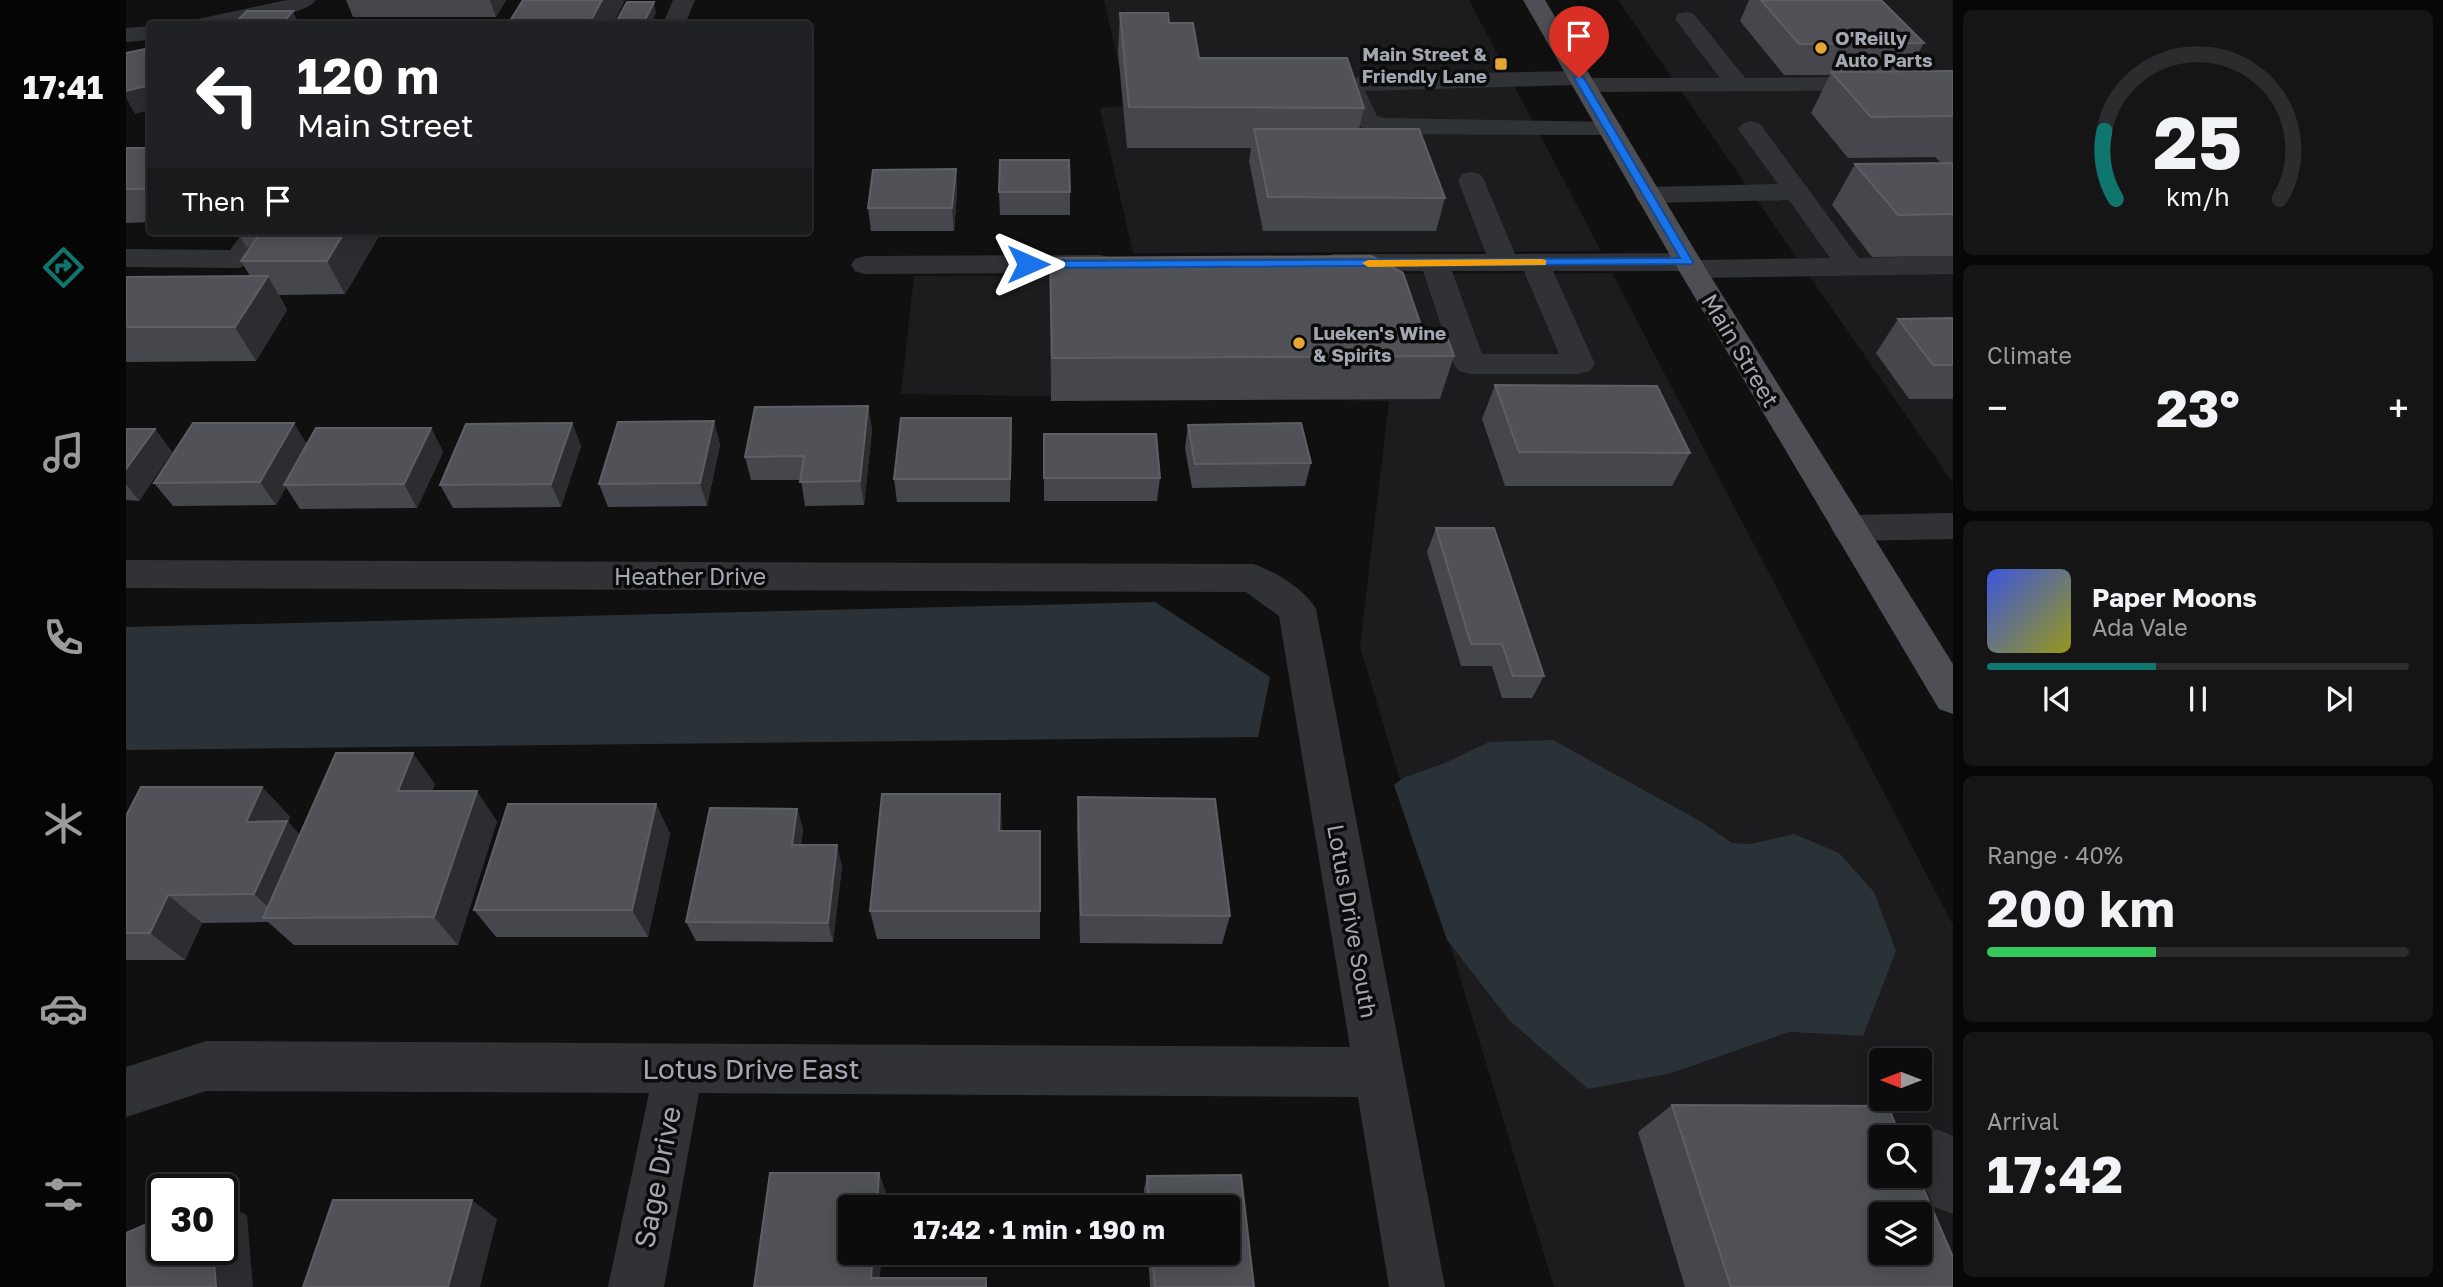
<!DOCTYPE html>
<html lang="en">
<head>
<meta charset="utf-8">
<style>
  body { margin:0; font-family:"Golos Text",sans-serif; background:#151516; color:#f1f3f6; height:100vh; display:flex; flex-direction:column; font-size:26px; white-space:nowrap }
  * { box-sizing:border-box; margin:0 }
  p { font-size:23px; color:#9a9b9d }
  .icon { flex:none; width:38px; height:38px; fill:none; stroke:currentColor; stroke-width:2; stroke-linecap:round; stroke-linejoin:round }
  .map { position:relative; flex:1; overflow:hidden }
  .details { display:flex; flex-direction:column; gap:10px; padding:10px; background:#070707; width:490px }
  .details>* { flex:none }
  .hud { position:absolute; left:21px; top:21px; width:665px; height:214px; border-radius:7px; box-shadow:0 4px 18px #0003,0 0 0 2px #2c2c2e; background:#202124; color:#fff; overflow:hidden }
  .needle { width:46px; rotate:270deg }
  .fabs { position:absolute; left:1743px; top:1048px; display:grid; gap:14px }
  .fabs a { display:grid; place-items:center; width:63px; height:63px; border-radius:7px; background:#0c0c0d; box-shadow:0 4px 18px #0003,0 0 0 2px #2c2c2e; font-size:35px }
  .speed { position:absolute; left:21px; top:1174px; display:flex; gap:14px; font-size:35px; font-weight:700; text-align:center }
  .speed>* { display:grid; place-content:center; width:91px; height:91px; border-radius:50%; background:#0c0c0d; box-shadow:0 4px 18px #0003,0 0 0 2px #2c2c2e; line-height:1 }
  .speed .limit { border:4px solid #111; border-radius:10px; background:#fff; color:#111 }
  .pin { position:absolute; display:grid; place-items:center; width:60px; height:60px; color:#fff; margin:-72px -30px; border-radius:50% 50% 50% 0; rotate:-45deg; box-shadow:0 0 7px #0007 }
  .pin .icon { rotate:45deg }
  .me { position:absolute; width:77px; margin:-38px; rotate:90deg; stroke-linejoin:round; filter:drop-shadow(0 0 5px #0008) }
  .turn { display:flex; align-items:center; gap:24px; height:147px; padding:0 35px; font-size:32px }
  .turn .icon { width:91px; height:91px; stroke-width:2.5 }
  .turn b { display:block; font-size:49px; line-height:60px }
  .then { display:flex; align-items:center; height:66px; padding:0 35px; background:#0003; gap:14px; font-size:26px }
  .big { font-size:52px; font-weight:700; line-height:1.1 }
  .details .card { flex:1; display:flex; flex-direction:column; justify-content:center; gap:10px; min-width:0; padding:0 24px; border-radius:10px; background:#151516 }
  .details .dial { align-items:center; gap:0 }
  .dial svg { height:182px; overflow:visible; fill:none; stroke:#2c2c2e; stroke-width:7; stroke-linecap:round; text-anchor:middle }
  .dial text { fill:#f1f3f6; stroke:none }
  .song { display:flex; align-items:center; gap:21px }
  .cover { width:84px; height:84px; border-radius:10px; background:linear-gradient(135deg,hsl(230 70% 55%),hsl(60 70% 35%)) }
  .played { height:7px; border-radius:4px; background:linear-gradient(90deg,#0f766e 40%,#2c2c2e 40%) }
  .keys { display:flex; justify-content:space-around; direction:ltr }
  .heat { display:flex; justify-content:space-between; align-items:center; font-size:38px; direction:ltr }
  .charge { height:10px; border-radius:5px; background:linear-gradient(90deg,#34c759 40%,#2c2c2e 0) }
  .trip { position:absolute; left:712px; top:1195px; width:402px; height:70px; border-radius:7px; background:#0c0c0d; box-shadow:0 4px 18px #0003,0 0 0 2px #2c2c2e; font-weight:700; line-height:70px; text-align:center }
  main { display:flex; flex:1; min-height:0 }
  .tab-bar { display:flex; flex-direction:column; width:126px; justify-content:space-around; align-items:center; background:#050505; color:#9a9b9d }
  .tab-bar .icon { width:49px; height:49px }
  .tab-bar .active { color:#0f766e }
  .tab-bar b { font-size:32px; color:#f1f3f6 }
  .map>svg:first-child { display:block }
</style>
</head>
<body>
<main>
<nav class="tab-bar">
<b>17:41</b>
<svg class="icon active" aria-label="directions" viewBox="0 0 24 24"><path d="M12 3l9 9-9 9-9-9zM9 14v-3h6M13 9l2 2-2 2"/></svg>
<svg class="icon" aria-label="music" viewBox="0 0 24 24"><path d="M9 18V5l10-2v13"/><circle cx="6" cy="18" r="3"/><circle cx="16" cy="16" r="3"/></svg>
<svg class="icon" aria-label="phone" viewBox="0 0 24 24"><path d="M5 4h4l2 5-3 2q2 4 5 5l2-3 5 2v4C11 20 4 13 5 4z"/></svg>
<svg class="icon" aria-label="climate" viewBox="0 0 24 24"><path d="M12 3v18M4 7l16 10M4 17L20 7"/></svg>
<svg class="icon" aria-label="car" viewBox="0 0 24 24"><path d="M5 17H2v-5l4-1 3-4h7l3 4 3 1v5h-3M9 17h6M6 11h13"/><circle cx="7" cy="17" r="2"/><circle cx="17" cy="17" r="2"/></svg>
<svg class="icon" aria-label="filters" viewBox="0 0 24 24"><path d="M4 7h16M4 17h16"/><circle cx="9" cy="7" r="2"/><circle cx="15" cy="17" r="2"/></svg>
</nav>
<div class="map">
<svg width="1827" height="1287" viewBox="0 0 1827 1287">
  <rect width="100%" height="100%" fill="#101011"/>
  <path fill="#1c1c1e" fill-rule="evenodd" d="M978 0H1343L1475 251 1007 253 974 108 1002 105Z
    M1492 0H1827V483Z
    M1486 273 1827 925V1287H1428L1324 944 1383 1020 1546 1073 1663 1032 1737 1036 1668 834 1624 844 1606 843 1576 822 1427 740 1319 763 1274 780 1234 646 1263 401 775 394 788 276ZM1755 1060H1794V1099H1755ZM1755 1138H1794V1176H1755ZM1755 1214H1794V1253H1755Z"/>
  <path fill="#2a3238" d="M1029 602 1144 677 1132 737 0 750V627Z
    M1427 740 1576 822 1606 843 1624 844 1668 834 1713 853 1748 892 1770 951 1737 1036 1663 1032 1546 1073 1462 1089 1383 1020 1321 940 1268 785 1277 778 1319 763 1363 742Z"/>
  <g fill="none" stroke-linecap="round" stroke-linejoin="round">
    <path fill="#313236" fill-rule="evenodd" d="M161 0H190C177 19 92 26 69 24L72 19Z
      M547 0H569L559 24H537Z
      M1560 12 1568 14 1619 78 1827 76V90L1458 92 1449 90 1446 85 1239 91 1251 116 1258 118 1492 122 1496 127 1492 132 1483 135 1256 134 1232 126 1214 88 1217 83 1237 75 1453 71 1461 73 1465 78H1594L1549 19 1552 14Z
      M24 26V40L0 42V28Z
      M1625 121 1634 124 1733 258 1827 256V274L1566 278 1556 275 1553 271H1427L1469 364 1464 371 1453 374H1344L1333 371 1328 364 1297 271 1207 272 1197 269 1193 263 1197 257 1207 254H1360L1332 180 1336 174 1345 172 1354 174 1358 180 1389 254 1562 253 1572 256 1575 260 1704 258 1663 200 1522 203 1512 201 1509 195 1512 189 1522 187 1652 184 1612 129 1616 124ZM1326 271H1398L1433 354H1356Z
      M118 231H146L122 265 112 268 0 267V249L104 250Z
      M975 255 985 258 989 264 985 270 975 273 739 274 729 271 725 265 729 259 739 256Z
      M1827 513V539L1723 541 1710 537 1705 528 1710 519 1723 515Z
      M0 560 1127 564C1148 571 1179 589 1190 609L1319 1287H1263L1232 1097 573 1093 538 1287H482L523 1093 80 1091 0 1117V1067L80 1041 1224 1047 1153 616 1120 592 0 588Z
      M1811 1129 1827 1136V1214L1808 1207 1794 1175 1792 1138Z"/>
    <path fill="#4d4f54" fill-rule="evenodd" d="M1397 0H1419L1580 269 1827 664V714L1813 709 1552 269Z"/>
  </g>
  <path fill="#46474c" d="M220 0H380L370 17H227Z
    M1623 0H1755L1798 43 1782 72 1827 71V256L1746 257 1706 205 1729 164 1815 163 1809 157 1722 158 1685 113 1704 75H1658L1614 21Z
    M994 13 1043 23 1073 58 1238 108 1233 129 1319 198 1310 231H1137L1123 161 1125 148H1001L992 52Z
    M0 148H24V222L0 223Z
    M830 169 831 192 828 231H745L742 208Z
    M873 192H944V215H874Z
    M111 231H256L219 294 153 295 161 310 130 361 0 362V277L124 276 115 261 125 247H120Z
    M924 258 1297 331 1328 356 1314 399 925 401Z
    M1827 318V399H1783L1750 353 1772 319Z
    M1369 385 1564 453 1546 486H1379L1356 419Z
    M742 406 746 430 738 505 679 506 675 480H625L619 457Z
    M885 418 884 502H771L768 479Z
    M588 421 594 445 581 506 482 507 473 484Z
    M446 423 455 446 435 507 327 508 314 485Z
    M1062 425 1185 463 1179 486 1066 488 1059 448Z
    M305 428 317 452 291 508 174 509 160 487 150 505 47 506 28 483 181 444Z
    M0 429H29L46 452 13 501 0 500Z
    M918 434 1034 478 1031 501H918Z
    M1310 528 1418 676 1406 698H1376L1366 666H1335L1301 552Z
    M309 784 306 791 371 821 332 945H168L142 922 76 923 59 960H0V816L136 787 164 817 162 822 174 835Z
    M952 797 1104 916 1096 944 954 943 951 827Z
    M530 804 544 834 522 937H370L348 910Z
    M671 809 677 829 675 845 716 866 707 942 570 941 560 922Z
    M876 824V831H914V939H751L744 911Z
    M1546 1105 1827 1287H1559L1512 1132Z
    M1115 1175 1128 1287H1024L1022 1253H1102V1208H1019L1018 1189 1021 1176Z"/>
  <path fill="#2c2d30" d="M364 0H380L370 17Z
    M476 0H499L487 24H463Z
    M528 2 530 13 525 24H517Z
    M167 11 173 24H156Z
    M19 49 24 59V73Z
    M24 85V110L9 114 0 98V91Z
    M830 169 831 192 828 231 826 208Z
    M219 231H256L219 294 201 261Z
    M142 276 161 310 130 361 109 327Z
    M742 406 746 430 738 505 734 481Z
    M885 418 886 441 884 502V479Z
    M588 421 594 445 581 506 574 483Z
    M168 423 182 446 158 485 160 487 150 505 134 482Z
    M446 423 455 446 435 507 425 484Z
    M305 428 317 452 291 508 278 484Z
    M29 429 46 452 13 501 0 484V469Z
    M287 753 309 784 295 821 272 791Z
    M136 787 164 817 162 822 189 850 154 918 128 894 120 822Z
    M351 791 371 821 332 945 308 917Z
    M874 794 876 824 875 860 873 831Z
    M530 804 544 834 522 937 506 910Z
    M671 809 677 829 672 866 666 845Z
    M711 845 716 866 707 942 702 923Z
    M42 895 76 923 59 960 24 933Z
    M753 1173 760 1192 759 1208H751Z
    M346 1200 371 1219 354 1287H322Z
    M96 1203 121 1215 127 1287H90L87 1250H96Z
    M747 1253H756L753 1287 745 1278Z"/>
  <path fill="#505257" stroke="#5d5f65" stroke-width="2" fill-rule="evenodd" d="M397 0H476L463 24H382Z
    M1635 0H1755L1798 43 1673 44Z
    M501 2H528L517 24H489Z
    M121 11H167L156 24H108Z
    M994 13H1042L1043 23H1067L1073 58H1221L1238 108 1003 107Z
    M19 49 24 73V85L0 91V53Z
    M1827 71V116L1745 117 1705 72Z
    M1128 129H1293L1319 198 1142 197Z
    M0 148H24V189H0Z
    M874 160H943L944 192H873Z
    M1827 163V214L1772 215 1729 164Z
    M830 169 826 208H742L747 170Z
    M136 231H219L201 261H115Z
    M1245 256 1277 273 1297 331H1319L1328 356 926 358 924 258Z
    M142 276 109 327H0V277Z
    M1827 318V365H1807L1772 319Z
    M1369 385 1531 386 1564 453 1393 452Z
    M742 406 734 481 674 482 678 456 619 457 629 407Z
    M775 418H885L884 479H768Z
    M588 421 574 483 473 484 492 422Z
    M67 423H168L134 482 28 483Z
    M446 423 425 484 314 485 340 424Z
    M1175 423 1185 463 1069 464 1062 425Z
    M190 428H305L278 484 158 485Z
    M0 429H29L0 469Z
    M918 434H1030L1034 478H918Z
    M1310 528H1368L1418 676H1387L1376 644H1345Z
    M210 753H287L272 791H351L308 917 137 918Z
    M15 787H136L120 822 161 821 128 894 42 895 24 933H0V816Z
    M756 794H874L873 831H914V911H744Z
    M952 797 1089 799 1104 916 955 915Z
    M382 804H530L506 910H348Z
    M584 808 671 809 666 845H711L702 923 560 922Z
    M1546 1105 1762 1106 1775 1138H1755V1176H1792L1827 1257V1287H1605ZM1755 1214H1794V1253H1755Z
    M644 1173H753L751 1208H724V1253H747L745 1278H860V1287H628Z
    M1115 1175 1128 1287H1029L1026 1253H1102V1208H1023L1021 1176Z
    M207 1200H346L322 1287H177Z
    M37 1217V1250H87L90 1287H0V1233Z"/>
  <path fill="#1a73e8" stroke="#114b97" stroke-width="2" d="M1453 75 1458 78 1567 262 1566 264 902 268 896 264 902 261 1554 258 1448 78Z"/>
  <path fill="#f59e0b" d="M1416 259 1420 260V265L1242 267 1236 263 1242 260Z"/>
  <g fill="#e5a734" stroke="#0b0b0c" stroke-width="2.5">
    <circle cx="1695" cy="48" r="7"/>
    <rect x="1368" y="57" width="14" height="14" rx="3.5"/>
    <circle cx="1173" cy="343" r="7"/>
  </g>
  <g text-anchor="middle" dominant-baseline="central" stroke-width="7" stroke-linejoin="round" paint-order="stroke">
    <g font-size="19" font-weight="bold" fill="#a2a7b1" stroke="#0b0b0c" text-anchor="start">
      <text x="1709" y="37">O'Reilly<tspan x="1709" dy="22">Auto Parts</tspan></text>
      <text x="1361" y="53" text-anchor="end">Main Street &amp;<tspan x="1361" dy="22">Friendly Lane</tspan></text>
      <text x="1187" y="332">Lueken's Wine<tspan x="1187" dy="22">&amp; Spirits</tspan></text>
    </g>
    <g font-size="23" fill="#a2a7b1" stroke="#0b0b0c">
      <text transform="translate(1615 350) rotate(59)">Main Street</text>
      <text x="564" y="576">Heather Drive</text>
      <text transform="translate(1227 921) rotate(80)">Lotus Drive South</text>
    </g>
    <g font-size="28" fill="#a2a7b1" stroke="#0b0b0c">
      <text x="625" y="1068">Lotus Drive East</text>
      <text transform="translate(531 1177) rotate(-79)">Sage Drive</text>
    </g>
  </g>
</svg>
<div class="fabs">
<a><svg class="needle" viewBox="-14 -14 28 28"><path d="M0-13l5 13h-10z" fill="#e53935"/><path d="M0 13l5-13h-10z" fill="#9a9b9d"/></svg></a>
<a><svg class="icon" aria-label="search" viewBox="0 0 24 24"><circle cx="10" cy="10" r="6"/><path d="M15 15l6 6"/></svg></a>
<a><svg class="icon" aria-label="layers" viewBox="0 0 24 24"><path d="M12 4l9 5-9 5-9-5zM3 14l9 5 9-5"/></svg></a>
</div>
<div class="speed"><div class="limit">30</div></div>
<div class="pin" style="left:1453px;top:78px;background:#d93025"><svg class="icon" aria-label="arrive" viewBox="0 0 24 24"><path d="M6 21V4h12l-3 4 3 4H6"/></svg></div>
<svg class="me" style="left:902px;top:264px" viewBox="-20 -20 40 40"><path d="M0-17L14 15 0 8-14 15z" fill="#1a73e8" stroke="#fff" stroke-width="4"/></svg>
<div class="trip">17:42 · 1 min · 190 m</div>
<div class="hud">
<div class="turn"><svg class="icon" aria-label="left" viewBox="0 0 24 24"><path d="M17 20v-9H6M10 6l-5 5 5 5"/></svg><div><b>120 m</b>Main Street</div></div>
<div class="then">Then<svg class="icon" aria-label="arrive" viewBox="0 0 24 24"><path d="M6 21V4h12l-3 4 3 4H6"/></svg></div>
</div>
</div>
<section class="details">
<div class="card dial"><svg viewBox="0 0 100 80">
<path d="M14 69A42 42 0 1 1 86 69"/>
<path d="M14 69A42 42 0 0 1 9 39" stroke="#0f766e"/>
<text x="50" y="56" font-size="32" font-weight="700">25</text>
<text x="50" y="72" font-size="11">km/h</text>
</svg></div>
<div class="card"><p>Climate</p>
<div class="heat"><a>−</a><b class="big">23°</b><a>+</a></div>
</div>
<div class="card">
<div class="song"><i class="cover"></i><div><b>Paper Moons</b><p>Ada Vale</p></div></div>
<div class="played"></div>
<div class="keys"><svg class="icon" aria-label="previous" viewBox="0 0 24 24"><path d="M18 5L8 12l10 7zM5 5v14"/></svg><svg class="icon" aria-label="pause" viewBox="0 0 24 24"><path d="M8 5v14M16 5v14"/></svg><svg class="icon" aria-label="next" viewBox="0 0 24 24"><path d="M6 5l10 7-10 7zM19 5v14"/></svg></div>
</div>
<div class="card"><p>Range · 40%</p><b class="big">200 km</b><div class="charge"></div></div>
<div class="card"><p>Arrival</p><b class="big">17:42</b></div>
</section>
</main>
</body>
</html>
